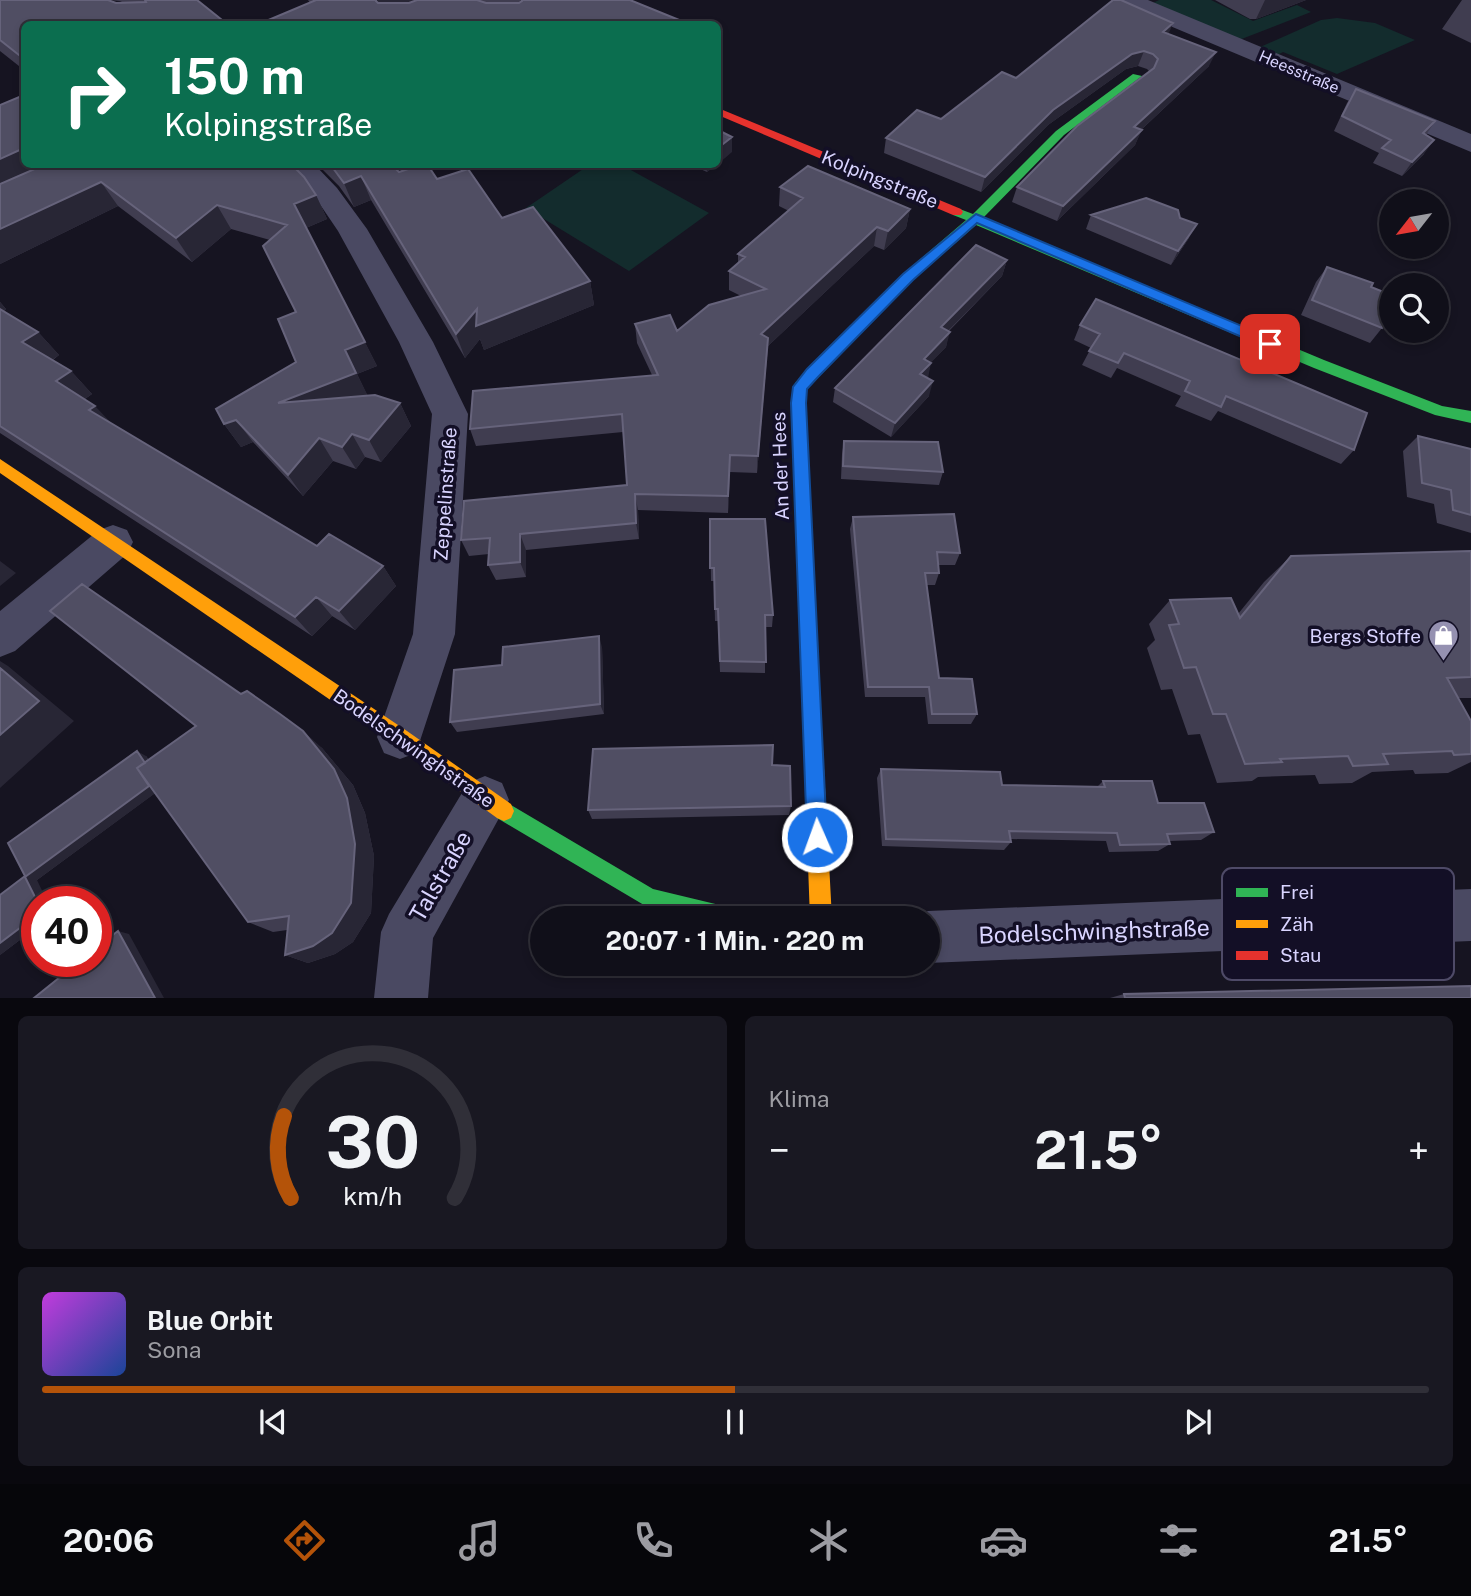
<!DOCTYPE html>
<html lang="de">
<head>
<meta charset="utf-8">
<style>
  body { margin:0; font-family:"Public Sans",sans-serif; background:#191822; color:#f1f3f6; height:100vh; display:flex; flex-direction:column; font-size:26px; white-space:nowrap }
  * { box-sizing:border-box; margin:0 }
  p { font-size:23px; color:#9c9ca2 }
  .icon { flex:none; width:38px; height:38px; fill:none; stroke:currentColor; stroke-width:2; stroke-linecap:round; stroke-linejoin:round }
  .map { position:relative; height:998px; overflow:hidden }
  .sheet { display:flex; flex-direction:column; gap:18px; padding:18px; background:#09080e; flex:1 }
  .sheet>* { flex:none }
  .guide { position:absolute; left:21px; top:21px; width:700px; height:147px; border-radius:10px; box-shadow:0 4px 10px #0003,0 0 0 2px #302f38; background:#0b6e4f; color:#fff; overflow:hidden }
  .needle { width:46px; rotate:239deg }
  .tools { position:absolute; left:1379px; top:189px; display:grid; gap:14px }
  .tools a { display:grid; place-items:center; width:70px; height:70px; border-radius:50%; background:#100f19; box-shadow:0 4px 10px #0003,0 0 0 2px #302f38; font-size:35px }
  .speed { position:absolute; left:21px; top:886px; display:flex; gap:14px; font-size:35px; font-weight:700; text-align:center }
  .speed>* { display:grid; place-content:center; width:91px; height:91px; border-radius:50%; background:#100f19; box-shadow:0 4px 10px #0003,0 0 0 2px #302f38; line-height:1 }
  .speed .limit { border:10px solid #d22; background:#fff; color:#111 }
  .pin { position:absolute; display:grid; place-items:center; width:60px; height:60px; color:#fff; margin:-30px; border-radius:14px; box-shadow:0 4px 10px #0006 }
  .me { position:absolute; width:77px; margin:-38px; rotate:358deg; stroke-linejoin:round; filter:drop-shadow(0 0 5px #0008) }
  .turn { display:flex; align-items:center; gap:24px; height:147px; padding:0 28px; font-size:32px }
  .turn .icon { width:91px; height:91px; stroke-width:2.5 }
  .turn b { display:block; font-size:49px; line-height:60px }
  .big { font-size:52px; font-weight:700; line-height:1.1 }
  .sheet .widget { flex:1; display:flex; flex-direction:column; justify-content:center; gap:10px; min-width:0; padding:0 24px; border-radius:10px; background:#191822 }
  .sheet .dial { align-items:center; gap:0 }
  .dial svg { height:182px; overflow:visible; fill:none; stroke:#302f38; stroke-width:7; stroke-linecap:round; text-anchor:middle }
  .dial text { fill:#f1f3f6; stroke:none }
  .song { display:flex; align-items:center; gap:21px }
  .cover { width:84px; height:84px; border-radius:10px; background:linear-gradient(135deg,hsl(290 70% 55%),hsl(220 70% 35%)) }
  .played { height:7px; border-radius:4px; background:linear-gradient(90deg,#b45309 50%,#302f38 50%) }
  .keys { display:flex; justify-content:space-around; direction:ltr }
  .heat { display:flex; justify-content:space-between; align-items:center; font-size:38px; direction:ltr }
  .sheet .tiles { flex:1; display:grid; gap:18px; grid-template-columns:1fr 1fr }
  .widget:last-child { grid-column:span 2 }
  .trip { position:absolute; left:530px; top:906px; width:410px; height:70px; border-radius:35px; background:#100f19; box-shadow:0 4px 10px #0003,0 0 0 2px #302f38; font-weight:700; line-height:70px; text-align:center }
  .dock { display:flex; height:112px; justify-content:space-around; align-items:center; background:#06060a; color:#9c9ca2 }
  .dock .icon { width:49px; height:49px }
  .dock .current { color:#b45309 }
  .dock b { font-size:32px; color:#f1f3f6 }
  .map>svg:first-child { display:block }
</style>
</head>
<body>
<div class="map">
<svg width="1471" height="998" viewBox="0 0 1471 998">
  <rect width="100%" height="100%" fill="#161421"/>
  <path fill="#132c2d" d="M1159 0H1211L1253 21 1297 5 1311 12 1239 40 1149 5Z
    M1337 18 1375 23 1415 40 1337 74 1283 52 1277 55 1258 48 1321 20Z
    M620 164 709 213 629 271 526 208 589 165Z"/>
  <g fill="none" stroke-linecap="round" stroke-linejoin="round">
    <path fill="#4a4962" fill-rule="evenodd" d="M1117 0H1148L1471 134V152L1120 5Z
      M283 164H314L337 188 367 229 433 342 468 414 455 634 416 753 400 759 384 753 377 737 413 634 432 414 399 342 338 231 317 200Z
      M113 525 127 530 133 542 127 554 15 651 0 657V611L99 530Z
      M485 776 502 783 509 800 433 938 428 998H374L381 932 389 914 468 783Z
      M1471 889V941L928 963V919H909L928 911Z"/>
    <path fill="#30b455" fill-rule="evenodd" d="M1133 74 1142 76 1064 135 983 218 1324 360 1442 406 1471 411V423L1435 415 1314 368 976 225 913 280 807 389 806 429 799 435 794 433 792 429 795 383 903 274 966 220 953 215V209L957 208 973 214 1056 131Z
      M504 801 653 889 732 908 739 912 742 919H690L649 908 497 818 494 811 497 804Z"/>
    <path fill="#ff9f0a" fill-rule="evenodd" d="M799 423 806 429 832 919H810L792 429Z
      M0 459 407 731 511 804 514 811 511 818 504 821 497 818 393 743 0 473Z"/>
    <path fill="#e5322d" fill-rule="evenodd" d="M718 108 961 209 963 212 961 215H953L718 115Z"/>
  </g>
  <path fill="#403d50" d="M0 0 116 3H124L120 1 109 0H197L24 24V70L0 51Z
    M308 0H630L259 24 310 3Z
    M1215 0H1306L1256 19H1250Z
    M1462 0H1471V43L1442 29Z
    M1169 34 1209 66 1141 130 1135 145 1057 221 1012 202 1017 187 1149 71 1147 69 1138 66 1126 69 1048 125 981 192 884 153 886 138 941 119 1016 78Z
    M1356 89 1435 121 1426 135 1424 154 1402 176 1373 163 1379 153 1334 131 1347 103Z
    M24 164 316 195 327 219 306 228 377 366 357 374 367 395 400 403 411 426 381 462 365 457 356 469 333 461 303 496 253 442 241 447 224 424 296 362V312L270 240 231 229 192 262 118 206 0 264Z
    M317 164H391L399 172 437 179 502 218 590 281 594 305 484 350 480 339 465 358 371 200 354 207 339 186Z
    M689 164H717L707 172Z
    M780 187 910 209 906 228 884 250 874 246 768 346 757 473 730 472 728 513 638 510 639 539 526 550V577L496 580 488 565 489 554 469 556 461 540 627 485 623 432 476 446 470 429 652 375 637 343 635 324 677 331 741 296 729 290V271L738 264V254L789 211 779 206Z
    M1091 215 1180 218 1189 238 1171 265 1086 229Z
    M1007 260 1002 276 949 331 946 347 931 362 927 378 929 396 891 437 833 402 835 388Z
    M1327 267 1371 287 1382 328 1370 343 1301 315 1316 282Z
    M0 302 6 309 4 311 38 332 59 355 53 360 71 371 92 394 85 399 113 425 317 546 383 566 396 586 355 630 332 616 312 636 0 433Z
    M1080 325 1354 450 1341 464 1218 411 1211 421 1175 406 1181 396 1117 368 1111 378 1082 365 1091 348 1074 340Z
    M1418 436 1471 449V533L1437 523 1434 504 1407 497 1403 451Z
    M844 441 943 472 939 485 841 479 842 454Z
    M853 517 960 553 955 565H938L939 573 935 585H927L939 678 977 714 971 724H928L925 697H865L850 529Z
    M710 519 773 615 772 627H765V673L720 672 718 621H715L714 581H711Z
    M1471 551V698H1458L1471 721V762L1448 773 1415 774 1413 770 1372 772 1352 783 1319 784 1315 775 1258 777 1252 781 1217 783 1200 734 1188 735 1172 689 1161 690 1147 648 1155 640 1149 624 1170 600 1238 614 1264 582 1291 556Z
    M602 647 604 714 457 732 450 722 502 665Z
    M241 694 322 748 353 785 365 813 374 856 371 913 353 942 335 954 308 963 285 955 287 930 273 932 248 922 155 793 37 880V927L0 955 25 876 146 756 149 760Z
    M772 765 791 806 789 815 592 819 588 810Z
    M881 769 1002 785 1097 787 1103 781 1158 803 1214 832 1201 840 1169 841 1170 844 1158 851 1109 852 1106 841 1011 839V842L1004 850 882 846 877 778Z
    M1124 994 1471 998H1110Z"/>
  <path fill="#282635" d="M376 0H427L389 17 376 1Z
    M1265 0H1306L1256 19Z
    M1173 23 1167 38 1163 32Z
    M1144 51 1138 66 1126 69 1048 125 981 192 985 177 1053 110 1132 54Z
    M1216 52 1209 66 1128 142 1134 127Z
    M1142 130 1135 145 1057 221 1063 206Z
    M732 137V152L718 164V148Z
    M1434 140 1424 154 1402 176 1412 162Z
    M24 148V164H59L0 192V159Z
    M706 164H717L707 172Z
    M361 176 371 200 354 207 344 183Z
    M101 182 118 206 0 264V229Z
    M316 195 327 219 306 228 294 204Z
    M217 205 231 229 192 262 176 238Z
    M910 209 906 228 884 250 888 231Z
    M1197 224 1189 238 1171 265 1178 251Z
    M877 227 874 246 768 346 757 473 761 334Z
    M1007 260 1002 276 937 342 941 327Z
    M590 281 594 305 484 350 480 339 465 358 456 334 477 309Z
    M0 302 6 309 0 313Z
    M38 332 59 355 44 366 22 342Z
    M950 332 946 347 920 374 924 359Z
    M365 342 377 366 357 374 368 396 278 403 345 350Z
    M931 363 928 378 920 374Z
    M71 371 92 394 77 404 56 381Z
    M933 381 929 396 891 437 895 423Z
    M400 403 411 426 381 462 369 440Z
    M95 406 116 428 89 410Z
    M236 420 253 442 241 447 224 424Z
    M352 434 365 457 356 469 342 447Z
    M319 438 333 461 303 496 288 475Z
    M730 455V472L728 513V496Z
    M635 494 638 510 639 539 636 523Z
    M520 534 526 550V577L520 562Z
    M0 561 16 573 0 586Z
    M383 566 396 586 355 630 339 611Z
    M316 597 332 616 312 636 295 617Z
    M599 636 602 647 604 714 600 704Z
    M0 661 8 666 74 721 0 788Z
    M303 731 322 748 353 785 365 813 374 856 371 913 353 942 335 954 308 963 285 955 313 946Z
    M137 751 146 756 165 786 37 880 47 901H37L25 877Z
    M37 915V927L0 955V943Z
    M118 931 129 934 164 998H155Z"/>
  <path fill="#504e63" stroke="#66637b" stroke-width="2" d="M0 0H108L116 3 146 2 145 0H197L227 24H24V59L0 40Z
    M316 0H376V1L378 3H409L417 0H477L486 3H519L522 1V0H630L689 24H259Z
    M1113 0H1121L1173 23 1163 32 1216 52 1134 127 1142 130 1063 206 1017 187 1077 126 1154 68 1158 59 1153 54 1144 51 1132 54 1053 110 985 177 886 138 917 110 941 119 1002 72 1016 78Z
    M1356 89 1435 121 1423 133 1434 140 1412 162 1382 148 1391 140 1342 116Z
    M24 95V148L0 159V105Z
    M718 130 732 137 718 148Z
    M46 164H291L304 177 316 195 294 204 365 342 345 350 356 373 278 403 375 395 400 403 369 440 352 434 342 447 319 438 288 475 236 420 224 424 216 409 296 362 278 319 296 312 263 246 287 225 217 205 176 238 101 182 0 229V184Z
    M330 164H391L399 172 423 164H427L437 179 468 169 502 218 533 207 590 281 476 326 477 309 456 334 361 176 344 183Z
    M808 166 910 209 888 231 877 227 761 334 768 338 758 456 730 455 728 496 635 494 636 523 520 534V562L488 565 490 538 461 540 464 501 627 485 622 414 470 429 473 391 658 375 635 324 670 315 677 331 709 305 766 289 729 271 745 257 738 254 803 198 780 187Z
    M1146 198 1178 210 1180 218 1197 224 1178 251 1091 215Z
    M976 245 1007 260 941 327 950 332 924 359 931 363 920 374 933 381 895 423 835 388Z
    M1327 267 1373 283 1371 287 1391 295V307L1382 328 1312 300Z
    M1096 299 1367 413 1354 450 1226 396 1221 407 1185 391 1190 381 1124 353 1118 363 1089 351 1100 334 1080 325Z
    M0 309 38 332 22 342 71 371 56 381 95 406 89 410 317 546 329 534 383 566 339 611 316 597 295 617 0 426Z
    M1418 436 1471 449V515L1453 510 1451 490 1422 483Z
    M844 441 938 442 943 472 843 466Z
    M954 514 960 553 937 552 939 573H925L939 678 972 679 977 714H932L929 687H868L853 517Z
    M710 519H765L773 615H765L766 662 720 661 718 609H715L714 568H710Z
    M1471 551V677L1447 678 1471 721V754L1454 755 1452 751 1383 754 1388 764 1353 766 1348 756 1280 759 1282 762 1245 764 1226 714H1213L1196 667 1184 668 1169 625 1179 624 1170 600 1231 598 1240 618 1291 556Z
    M82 584 241 694 247 691 280 714 303 731 334 769 347 798 355 844 351 903 332 933 313 946 285 955 289 916 248 922 137 768 196 726 50 611Z
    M599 636 600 704 450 722 454 670 502 665 503 647Z
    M0 668 39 701 0 735Z
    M773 745 772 765 790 766 791 806 588 810 593 749Z
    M137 751 145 763 137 768 149 786 25 877 37 901V915L0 943V895L25 876 8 843Z
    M881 769 1000 772 1002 785 1105 787 1103 781H1152L1158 803H1204L1214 832 1167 834 1170 844 1120 845 1117 833 1009 831 1011 842 886 839Z
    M118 931 155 998H34L80 961H96V948Z
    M1471 986V998H1125L1124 994Z"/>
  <path fill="#1a73e8" stroke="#114b97" stroke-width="2" d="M976 214 1275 340 1277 344 1275 347H1265L977 223 913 280 818 377 807 389 806 403 827 837 824 845 817 848 810 845 807 837 791 403 793 387 807 369 903 274Z"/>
  <defs>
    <symbol id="shop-pin" viewBox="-11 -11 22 30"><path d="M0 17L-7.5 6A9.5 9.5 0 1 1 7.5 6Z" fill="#9591b1" stroke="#130f26"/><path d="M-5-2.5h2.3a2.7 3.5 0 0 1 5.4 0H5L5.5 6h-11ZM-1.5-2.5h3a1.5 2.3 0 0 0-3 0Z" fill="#fff"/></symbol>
  </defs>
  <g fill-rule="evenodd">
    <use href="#shop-pin" x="1426" y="618" width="35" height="47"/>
  </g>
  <g text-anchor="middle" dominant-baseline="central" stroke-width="7" stroke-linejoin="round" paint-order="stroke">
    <g font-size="16" fill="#d9d4ff" stroke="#130f26">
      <text transform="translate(1299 72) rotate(23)">Heesstraße</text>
    </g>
    <g font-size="19" fill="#d9d4ff" stroke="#130f26">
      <text transform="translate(880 179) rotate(22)">Kolpingstraße</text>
      <text transform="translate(780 466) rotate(-92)">An der Hees</text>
      <text transform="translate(445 494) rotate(-86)">Zeppelinstraße</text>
      <text transform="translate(414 748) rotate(35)">Bodelschwinghstraße</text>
    </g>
    <g font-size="19" fill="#d9d4ff" stroke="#130f26" text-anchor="end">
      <text x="1421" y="636">Bergs Stoffe</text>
    </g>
    <g font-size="23" fill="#d9d4ff" stroke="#130f26">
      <text transform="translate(440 876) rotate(-60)">Talstraße</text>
      <text transform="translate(1094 931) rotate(-2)">Bodelschwinghstraße</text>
    </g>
  </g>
  <rect x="1222" y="868" width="232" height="112" rx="10" fill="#130f26" stroke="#4e4a67" stroke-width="2"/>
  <rect x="1236" y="888" width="32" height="9" fill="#30b455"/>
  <rect x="1236" y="920" width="32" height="8" fill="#ff9f0a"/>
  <rect x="1236" y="951" width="32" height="9" fill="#e5322d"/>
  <g font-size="19" fill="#d9d4ff">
    <text x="1280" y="899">Frei</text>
    <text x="1280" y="931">Zäh</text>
    <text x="1280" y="962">Stau</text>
  </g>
</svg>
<div class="tools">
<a><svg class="needle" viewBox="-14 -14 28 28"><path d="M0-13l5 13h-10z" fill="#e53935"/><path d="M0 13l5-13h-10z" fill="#9c9ca2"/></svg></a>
<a><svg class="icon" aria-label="search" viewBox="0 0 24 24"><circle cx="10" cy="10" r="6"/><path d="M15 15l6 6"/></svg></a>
</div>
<div class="speed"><div class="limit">40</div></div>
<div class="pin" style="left:1270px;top:344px;background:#d93025"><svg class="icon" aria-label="arrive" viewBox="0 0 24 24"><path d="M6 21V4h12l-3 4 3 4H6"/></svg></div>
<svg class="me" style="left:817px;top:837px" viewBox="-20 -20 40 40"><circle r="17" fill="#1a73e8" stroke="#fff" stroke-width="3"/><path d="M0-11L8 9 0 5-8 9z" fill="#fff"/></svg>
<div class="trip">20:07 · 1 Min. · 220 m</div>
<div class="guide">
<div class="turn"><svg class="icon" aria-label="right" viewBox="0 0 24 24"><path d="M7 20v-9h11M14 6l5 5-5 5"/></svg><div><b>150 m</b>Kolpingstraße</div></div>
</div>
</div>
<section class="sheet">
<div class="tiles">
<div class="widget dial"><svg viewBox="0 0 100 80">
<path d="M14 69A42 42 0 1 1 86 69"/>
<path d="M14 69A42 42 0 0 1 11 33" stroke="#b45309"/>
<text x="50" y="56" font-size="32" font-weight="700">30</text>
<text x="50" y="72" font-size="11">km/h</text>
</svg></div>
<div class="widget"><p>Klima</p>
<div class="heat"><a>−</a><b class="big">21.5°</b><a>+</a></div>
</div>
<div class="widget">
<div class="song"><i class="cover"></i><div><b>Blue Orbit</b><p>Sona</p></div></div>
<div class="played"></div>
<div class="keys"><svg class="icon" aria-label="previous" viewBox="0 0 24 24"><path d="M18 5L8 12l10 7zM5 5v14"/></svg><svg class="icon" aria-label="pause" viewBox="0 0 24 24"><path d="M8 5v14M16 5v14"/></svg><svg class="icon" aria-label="next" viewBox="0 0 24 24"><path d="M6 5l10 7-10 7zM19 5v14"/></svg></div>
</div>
</div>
</section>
<nav class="dock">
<b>20:06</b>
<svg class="icon current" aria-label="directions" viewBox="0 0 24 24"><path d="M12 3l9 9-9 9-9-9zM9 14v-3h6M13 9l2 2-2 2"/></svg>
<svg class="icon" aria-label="music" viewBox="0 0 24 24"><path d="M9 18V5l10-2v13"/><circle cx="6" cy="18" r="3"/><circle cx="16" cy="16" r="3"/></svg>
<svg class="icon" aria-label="phone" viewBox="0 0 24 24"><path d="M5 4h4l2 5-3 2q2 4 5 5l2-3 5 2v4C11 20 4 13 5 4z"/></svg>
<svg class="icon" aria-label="climate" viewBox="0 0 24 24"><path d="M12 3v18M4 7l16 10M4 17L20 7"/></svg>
<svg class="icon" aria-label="car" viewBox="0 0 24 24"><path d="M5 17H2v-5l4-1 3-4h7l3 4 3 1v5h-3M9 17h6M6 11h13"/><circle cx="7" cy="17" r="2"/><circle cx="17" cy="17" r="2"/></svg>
<svg class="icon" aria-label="filters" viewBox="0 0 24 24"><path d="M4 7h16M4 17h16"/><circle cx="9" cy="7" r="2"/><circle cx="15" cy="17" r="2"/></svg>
<b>21.5°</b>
</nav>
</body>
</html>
